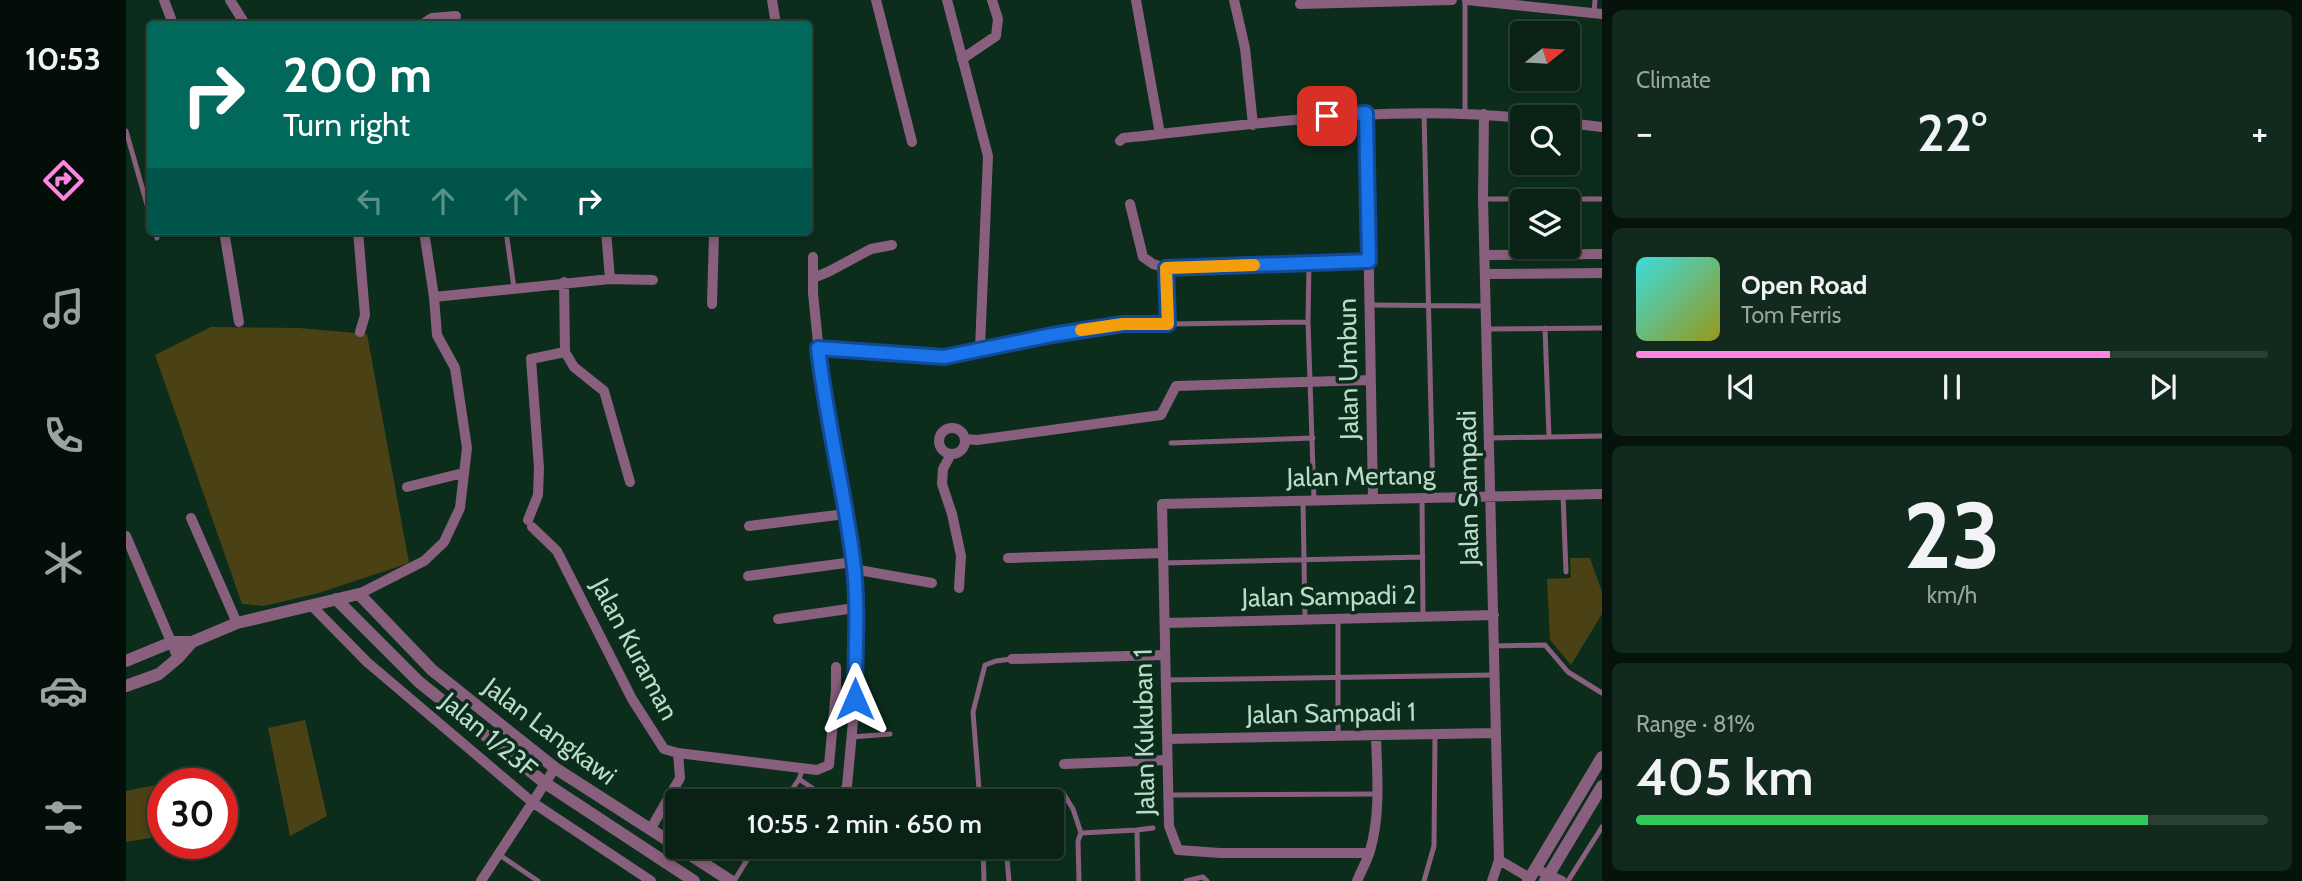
<!DOCTYPE html>
<html lang="en">
<head>
<meta charset="utf-8">
<style>
  body { margin:0; font-family:Cabin,sans-serif; background:#122a1e; color:#f1f3f6; height:100vh; display:flex; flex-direction:column; font-size:26px; white-space:nowrap }
  * { box-sizing:border-box; margin:0 }
  p { font-size:23px; color:#99a4a0 }
  .icon { flex:none; width:38px; height:38px; fill:none; stroke:currentColor; stroke-width:2; stroke-linecap:round; stroke-linejoin:round }
  .map { position:relative; flex:1; overflow:hidden }
  .sheet { display:flex; flex-direction:column; gap:10px; padding:10px; background:#05130c; width:700px }
  .sheet>* { flex:none }
  .top-card { position:absolute; left:21px; top:21px; width:665px; height:214px; border-radius:7px; box-shadow:0 4px 10px #0003,0 0 0 2px #293f34; background:#00695c; color:#fff; overflow:hidden }
  .needle { width:46px; rotate:72deg }
  .fabs { position:absolute; left:1384px; top:21px; display:grid; gap:14px }
  .fabs a { display:grid; place-items:center; width:70px; height:70px; border-radius:7px; background:#092215; box-shadow:0 4px 10px #0003,0 0 0 2px #293f34; font-size:35px }
  .speed { position:absolute; left:21px; top:768px; display:flex; gap:14px; font-size:35px; font-weight:700; text-align:center }
  .speed>* { display:grid; place-content:center; width:91px; height:91px; border-radius:50%; background:#092215; box-shadow:0 4px 10px #0003,0 0 0 2px #293f34; line-height:1 }
  .speed .limit { border:10px solid #d22; background:#fff; color:#111 }
  .pin { position:absolute; display:grid; place-items:center; width:60px; height:60px; color:#fff; margin:-30px; border-radius:14px; box-shadow:0 4px 10px #0006 }
  .me { position:absolute; width:77px; margin:-38px; rotate:0deg; stroke-linejoin:round; filter:drop-shadow(0 0 5px #0008) }
  .turn { display:flex; align-items:center; gap:24px; height:147px; padding:0 21px; font-size:32px }
  .turn .icon { width:91px; height:91px; stroke-width:2.5 }
  .turn b { display:block; font-size:49px; line-height:60px }
  .lanes { display:flex; align-items:center; height:66px; padding:0 21px; background:#0003; justify-content:center; gap:35px; direction:ltr }
  .lanes .off { opacity:.35 }
  .big { font-size:52px; font-weight:600; line-height:1.1 }
  .sheet .widget { flex:1; display:flex; flex-direction:column; justify-content:center; gap:10px; min-width:0; padding:0 24px; border-radius:10px; background:#122a1e }
  .sheet .dial { align-items:center; gap:0 }
  .dial b { font-size:91px; line-height:1 }
  .song { display:flex; align-items:center; gap:21px }
  .cover { width:84px; height:84px; border-radius:10px; background:linear-gradient(135deg,hsl(180 70% 55%),hsl(60 70% 35%)) }
  .played { height:7px; border-radius:4px; background:linear-gradient(90deg,#fe85e0 75%,#293f34 75%) }
  .keys { display:flex; justify-content:space-around; direction:ltr }
  .heat { display:flex; justify-content:space-between; align-items:center; font-size:38px; direction:ltr }
  .charge { height:10px; border-radius:5px; background:linear-gradient(90deg,#34c759 81%,#293f34 0) }
  .trip { position:absolute; left:539px; top:789px; width:399px; height:70px; border-radius:7px; background:#092215; box-shadow:0 4px 10px #0003,0 0 0 2px #293f34; font-weight:600; line-height:70px; text-align:center }
  main { display:flex; flex:1; min-height:0 }
  .tabs { display:flex; flex-direction:column; width:126px; justify-content:space-around; align-items:center; background:#040e08; color:#99a4a0 }
  .tabs .icon { width:49px; height:49px }
  .tabs .current { color:#fe85e0 }
  .tabs b { font-size:32px; color:#f1f3f6 }
  .map>svg:first-child { display:block }
</style>
</head>
<body>
<main>
<nav class="tabs">
<b>10:53</b>
<svg class="icon current" aria-label="directions" viewBox="0 0 24 24"><path d="M12 3l9 9-9 9-9-9zM9 14v-3h6M13 9l2 2-2 2"/></svg>
<svg class="icon" aria-label="music" viewBox="0 0 24 24"><path d="M9 18V5l10-2v13"/><circle cx="6" cy="18" r="3"/><circle cx="16" cy="16" r="3"/></svg>
<svg class="icon" aria-label="phone" viewBox="0 0 24 24"><path d="M5 4h4l2 5-3 2q2 4 5 5l2-3 5 2v4C11 20 4 13 5 4z"/></svg>
<svg class="icon" aria-label="climate" viewBox="0 0 24 24"><path d="M12 3v18M4 7l16 10M4 17L20 7"/></svg>
<svg class="icon" aria-label="car" viewBox="0 0 24 24"><path d="M5 17H2v-5l4-1 3-4h7l3 4 3 1v5h-3M9 17h6M6 11h13"/><circle cx="7" cy="17" r="2"/><circle cx="17" cy="17" r="2"/></svg>
<svg class="icon" aria-label="filters" viewBox="0 0 24 24"><path d="M4 7h16M4 17h16"/><circle cx="9" cy="7" r="2"/><circle cx="15" cy="17" r="2"/></svg>
</nav>
<div class="map">
<svg width="1476" height="881" viewBox="0 0 1476 881">
  <rect width="100%" height="100%" fill="#0c2d1c"/>
  <path fill="#4a4115" d="M85 327 173 328 241 334 283 563 193 593 138 606 116 604 29 355Z
    M1444 558H1464L1476 592V614L1445 665 1424 640 1421 579 1445 578Z
    M179 720 201 816 164 836 142 728Z
    M68 777 70 784H37V836L0 842V791Z"/>
  <g fill="none" stroke-linecap="round" stroke-linejoin="round">
    <path stroke="#885f7c" stroke-width="5" d="M1339 0V113
      M1468 13 1469 0
      M1298 113 1307 497
      M0 131 24 215
      M1357 199H1476
      M29 231 31 238
      M380 231 388 288
      M1183 263 1182 322 1188 500
      M1244 305 1360 306
      M1042 324 1182 322
      M1419 328 1423 437
      M1360 329 1476 328
      M1364 438 1476 436
      M1045 443 1187 438
      M1437 495 1440 572
      M1296 498 1297 617
      M1177 500 1179 619
      M1037 563 1297 557
      M1212 619V735
      M1368 646 1419 645 1442 672 1476 693
      M1040 680 1369 675
      M726 737 764 734
      M673 779 705 801 714 798
      M1042 795 1252 794
      M658 802 673 779 677 768
      M854 802 847 712 859 665 870 661 885 659
      M878 802 879 793 889 790 937 793 947 809 955 833 1011 830 1012 881
      M1011 830 1027 828
      M857 847 858 881
      M880 847 883 881
      M372 854 412 881
      M608 881 629 847
      M953 881 952 841 955 833
      M1060 881 1077 877 1081 881
      M1298 881 1308 846 1309 734
      M1442 881 1476 827"/>
    <path stroke="#885f7c" stroke-width="10" d="M38 0 47 24
      M104 0 119 24
      M646 0 650 24
      M750 0 786 142
      M821 0 862 156 854 348
      M1010 0 1034 134
      M1108 0 1119 48 1127 125
      M1341 0 1476 14
      M1174 4 1326 0
      M297 24 306 18 330 16
      M836 59 870 36 872 19 866 0
      M1240 113 1247 499
      M1358 114 1357 199 1373 860 1404 878
      M1442 123 1476 127
      M994 141 997 138C1130 124 1263 104 1396 118
      M1004 204 1017 257 1027 264 1040 268 1243 261
      M98 231 113 322
      M232 231 239 315 234 332
      M1359 255 1476 254
      M687 257V293L697 393 727 562 729 608 728 711 721 786 715 798
      M1359 274 1476 273
      M687 278 702 272 745 249 766 245
      M484 279 527 280
      M308 297 484 279 480 231
      M586 304 588 233 590 231
      M692 348 818 357 926 335 997 324H1042L1040 268
      M439 352 448 367 478 391 504 482
      M813 441a13 13 0 1 1 26 0a13 13 0 1 1-26 0Z
      M839 439 851 440 1035 415 1050 386 1245 380
      M825 454 817 469 816 484 826 514 835 556 833 588
      M281 487 337 473
      M65 518 111 623
      M402 520 412 495 413 468 405 359 439 352 438 282
      M623 526 719 514
      M406 527 431 551 506 699 538 749 552 753 691 770 703 765 710 690V667
      M0 536 52 658
      M882 558 1037 553
      M727 569 806 583
      M622 576 727 562
      M233 594 298 561 318 542 334 508 341 448 329 368 311 335 308 297 298 231
      M186 606 241 662 406 802 525 881
      M652 619 729 608
      M1039 623 1368 615
      M886 659 1039 655
      M1041 739 1370 733
      M938 764 1041 760
      M524 830 554 778 552 753
      M1243 853H1094L1052 850 1043 826 1036 504 1476 494
      M1410 869 1436 881
      M355 881 429 768
      M1231 881C1235 871 1241 861 1244 851 1255 813 1251 774 1250 735
      M1366 881 1373 860"/>
    <path stroke="#885f7c" stroke-width="12" d="M210 599 293 682 419 783 568 881
      M0 661 46 642H66L111 623 233 594 306 670 429 768 605 881
      M0 686 33 674 52 658 66 642
      M1402 881 1476 757
      M1419 881 1476 786"/>
  </g>
  <g fill="none" stroke-linecap="round" stroke-linejoin="round">
    <defs>
      <path id="route" d="M729 699C729 653 733 605 727 559 718 489 700 419 692 348L818 357 926 335 997 324H1042L1040 268 1243 261 1240 113 1201 116"/>
    </defs>
    <use href="#route" stroke="#114b97" stroke-width="18"/>
    <use href="#route" stroke="#1a73e8" stroke-width="12"/>
    <path stroke="#f59e0b" stroke-width="12" d="M955 330 997 324H1042L1040 268 1128 265"/>
  </g>
  <g text-anchor="middle" dominant-baseline="central" stroke-width="7" stroke-linejoin="round" paint-order="stroke">
    <g font-size="26" fill="#bbdac7" stroke="#0c2d1c">
      <text transform="translate(1222 369) rotate(-91)">Jalan Umbun</text>
      <text transform="translate(1235 476) rotate(-1)">Jalan Mertang</text>
      <text transform="translate(1342 488) rotate(-91)">Jalan Sampadi</text>
      <text transform="translate(1203 596) rotate(-1)">Jalan Sampadi 2</text>
      <text transform="translate(509 649) rotate(62)">Jalan Kuraman</text>
      <text transform="translate(1205 713) rotate(-1)">Jalan Sampadi 1</text>
      <text transform="translate(424 731) rotate(37)">Jalan Langkawi</text>
      <text transform="translate(1018 732) rotate(-91)">Jalan Kukuban 1</text>
      <text transform="translate(363 735) rotate(40)">Jalan 1/23F</text>
    </g>
  </g>
</svg>
<div class="fabs">
<a><svg class="needle" viewBox="-14 -14 28 28"><path d="M0-13l5 13h-10z" fill="#e53935"/><path d="M0 13l5-13h-10z" fill="#99a4a0"/></svg></a>
<a><svg class="icon" aria-label="search" viewBox="0 0 24 24"><circle cx="10" cy="10" r="6"/><path d="M15 15l6 6"/></svg></a>
<a><svg class="icon" aria-label="layers" viewBox="0 0 24 24"><path d="M12 4l9 5-9 5-9-5zM3 14l9 5 9-5"/></svg></a>
</div>
<div class="speed"><div class="limit">30</div></div>
<div class="pin" style="left:1201px;top:116px;background:#d93025"><svg class="icon" aria-label="arrive" viewBox="0 0 24 24"><path d="M6 21V4h12l-3 4 3 4H6"/></svg></div>
<svg class="me" style="left:729px;top:699px" viewBox="-20 -20 40 40"><path d="M0-17L14 15 0 8-14 15z" fill="#1a73e8" stroke="#fff" stroke-width="4"/></svg>
<div class="trip">10:55 · 2 min · 650 m</div>
<div class="top-card">
<div class="turn"><svg class="icon" aria-label="right" viewBox="0 0 24 24"><path d="M7 20v-9h11M14 6l5 5-5 5"/></svg><div><b>200 m</b>Turn right</div></div>
<div class="lanes"><svg class="icon off" aria-label="left" viewBox="0 0 24 24"><path d="M17 20v-9H6M10 6l-5 5 5 5"/></svg><svg class="icon off" aria-label="ahead" viewBox="0 0 24 24"><path d="M12 20V5M6 11l6-6 6 6"/></svg><svg class="icon off" aria-label="ahead" viewBox="0 0 24 24"><path d="M12 20V5M6 11l6-6 6 6"/></svg><svg class="icon" aria-label="right" viewBox="0 0 24 24"><path d="M7 20v-9h11M14 6l5 5-5 5"/></svg></div>
</div>
</div>
<section class="sheet">
<div class="widget"><p>Climate</p>
<div class="heat"><a>−</a><b class="big">22°</b><a>+</a></div>
</div>
<div class="widget">
<div class="song"><i class="cover"></i><div><b>Open Road</b><p>Tom Ferris</p></div></div>
<div class="played"></div>
<div class="keys"><svg class="icon" aria-label="previous" viewBox="0 0 24 24"><path d="M18 5L8 12l10 7zM5 5v14"/></svg><svg class="icon" aria-label="pause" viewBox="0 0 24 24"><path d="M8 5v14M16 5v14"/></svg><svg class="icon" aria-label="next" viewBox="0 0 24 24"><path d="M6 5l10 7-10 7zM19 5v14"/></svg></div>
</div>
<div class="widget dial"><b>23</b><p>km/h</p></div>
<div class="widget"><p>Range · 81%</p><b class="big">405 km</b><div class="charge"></div></div>
</section>
</main>
</body>
</html>
